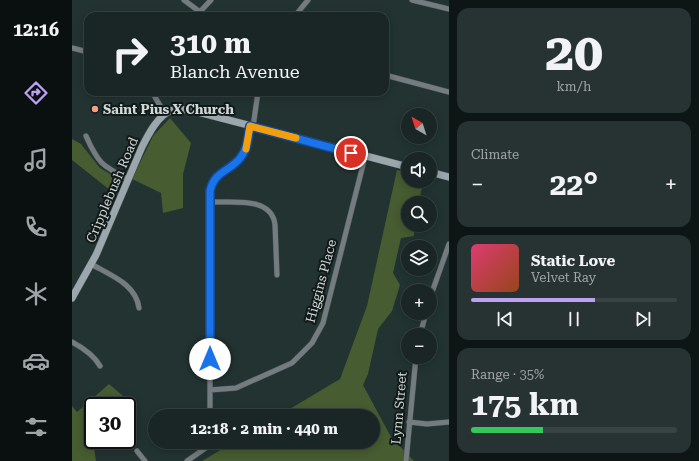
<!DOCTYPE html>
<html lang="en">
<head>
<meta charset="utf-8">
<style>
  body { margin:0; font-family:"Roboto Serif",serif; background:#273232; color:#f1f3f6; height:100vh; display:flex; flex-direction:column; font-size:15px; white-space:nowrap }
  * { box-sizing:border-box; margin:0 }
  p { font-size:13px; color:#9fa5a7 }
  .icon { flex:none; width:22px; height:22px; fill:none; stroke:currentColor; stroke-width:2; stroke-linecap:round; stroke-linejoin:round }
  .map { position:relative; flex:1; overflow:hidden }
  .side { display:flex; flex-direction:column; gap:8px; padding:8px; background:#0e1515; width:250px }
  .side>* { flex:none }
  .guide { position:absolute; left:12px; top:12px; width:305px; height:84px; border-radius:12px; box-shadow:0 2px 10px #0003,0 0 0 1px #384343; background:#1a2626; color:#f1f3f6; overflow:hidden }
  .needle { width:26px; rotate:321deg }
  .controls { position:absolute; left:329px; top:108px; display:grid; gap:8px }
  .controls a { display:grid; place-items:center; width:36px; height:36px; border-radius:50%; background:#1a2626; box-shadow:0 2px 10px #0003,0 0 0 1px #384343; font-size:20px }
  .speed { position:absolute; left:12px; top:397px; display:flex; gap:8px; font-size:20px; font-weight:700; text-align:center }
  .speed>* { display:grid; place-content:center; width:52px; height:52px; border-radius:50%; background:#1a2626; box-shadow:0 2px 10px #0003,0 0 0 1px #384343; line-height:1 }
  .speed .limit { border:2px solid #111; border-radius:6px; background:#fff; color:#111 }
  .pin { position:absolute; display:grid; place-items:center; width:34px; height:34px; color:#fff; margin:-17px; border:2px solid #fff; border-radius:50%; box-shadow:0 1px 4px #0007 }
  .me { position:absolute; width:44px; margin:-22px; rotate:0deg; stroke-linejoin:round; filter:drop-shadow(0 0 3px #0008) }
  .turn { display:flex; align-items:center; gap:14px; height:84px; padding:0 20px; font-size:18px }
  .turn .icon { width:52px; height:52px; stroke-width:2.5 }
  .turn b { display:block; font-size:28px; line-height:34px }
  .big { font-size:30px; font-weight:700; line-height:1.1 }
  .side .widget { flex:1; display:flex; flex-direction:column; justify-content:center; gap:6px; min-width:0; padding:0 14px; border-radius:12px; background:#273232 }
  .side .dial { align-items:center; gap:0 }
  .dial b { font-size:52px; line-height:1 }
  .song { display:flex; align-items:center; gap:12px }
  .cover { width:48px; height:48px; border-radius:6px; background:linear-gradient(135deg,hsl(340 70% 55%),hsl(20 70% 35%)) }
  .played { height:4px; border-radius:2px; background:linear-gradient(90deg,#bca0f2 60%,#384343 60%) }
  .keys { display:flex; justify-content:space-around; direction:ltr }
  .heat { display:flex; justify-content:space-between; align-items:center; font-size:22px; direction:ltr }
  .charge { height:6px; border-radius:3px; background:linear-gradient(90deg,#34c759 35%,#384343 0) }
  .trip { position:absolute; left:76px; top:409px; width:232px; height:40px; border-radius:20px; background:#1a2626; box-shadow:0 2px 10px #0003,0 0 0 1px #384343; font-weight:700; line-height:40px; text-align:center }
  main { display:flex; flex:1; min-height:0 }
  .tab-bar { display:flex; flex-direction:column; width:72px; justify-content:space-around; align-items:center; background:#0a0f0f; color:#9fa5a7 }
  .tab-bar .icon { width:28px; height:28px }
  .tab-bar .current { color:#bca0f2 }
  .tab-bar b { font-size:18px; color:#f1f3f6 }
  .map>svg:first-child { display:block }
</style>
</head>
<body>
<main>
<nav class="tab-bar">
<b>12:16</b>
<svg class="icon current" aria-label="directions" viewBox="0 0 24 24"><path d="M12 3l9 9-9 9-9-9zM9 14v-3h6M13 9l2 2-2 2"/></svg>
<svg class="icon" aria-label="music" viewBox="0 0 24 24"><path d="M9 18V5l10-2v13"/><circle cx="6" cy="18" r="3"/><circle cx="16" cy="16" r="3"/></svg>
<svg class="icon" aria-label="phone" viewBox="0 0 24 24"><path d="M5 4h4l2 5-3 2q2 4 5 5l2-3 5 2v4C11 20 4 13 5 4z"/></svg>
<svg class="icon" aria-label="climate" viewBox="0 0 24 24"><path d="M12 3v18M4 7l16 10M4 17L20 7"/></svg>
<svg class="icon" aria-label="car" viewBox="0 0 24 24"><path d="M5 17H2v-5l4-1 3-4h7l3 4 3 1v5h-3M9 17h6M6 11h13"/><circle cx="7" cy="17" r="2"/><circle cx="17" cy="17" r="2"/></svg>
<svg class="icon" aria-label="filters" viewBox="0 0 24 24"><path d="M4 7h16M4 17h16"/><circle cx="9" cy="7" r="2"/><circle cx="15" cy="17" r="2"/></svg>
</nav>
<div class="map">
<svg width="377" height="461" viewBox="0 0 377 461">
  <rect width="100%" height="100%" fill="#223332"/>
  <path fill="#475c31" d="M98 118 119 143 111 174V208L91 213 89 193 60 179 81 136Z
    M0 139 9 144 28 168 48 180 43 194 0 160Z
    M325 170 336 173V181H351L347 203H336V225H343L342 236 329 238 321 273 328 285 320 311 306 329 296 374 291 385 319 437 342 461H130L162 442H301V416H206L268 379 295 306Z
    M37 384 57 401 50 406H21V427L19 428 24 461H0V406L5 412Z"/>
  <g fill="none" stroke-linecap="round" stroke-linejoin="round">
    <defs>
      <path id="street" d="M112 0 128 12
        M340 0 377 9
        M124 16 139 0
        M223 16 236 0
        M0 48 16 52
        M313 75 377 92
        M80 92 93 114
        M181 127 186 92
        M14 136C26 163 30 166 56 179
        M138 202C160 203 200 196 203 225L205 275
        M19 264C38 275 64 284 67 308
        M358 298 377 244
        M348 335 354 313
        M0 342C11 348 22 355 28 366
        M138 390 164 388 220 363 240 343 251 323 293 157
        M138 416V191C143 170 158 172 169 157 176 148 176 137 178 126
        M337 422 355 424 377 422
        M65 451 73 461
        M115 461 135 447 139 442
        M334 461 344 357"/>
      <path id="secondary" d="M358 172 377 177
        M0 298 24 255 70 147C76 135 86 115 100 110 106 108 115 110 122 111L336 167"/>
    </defs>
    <use href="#street" stroke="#3e4e4d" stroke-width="6"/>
    <use href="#secondary" stroke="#3e4e4d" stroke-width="8"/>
    <use href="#street" stroke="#747c7f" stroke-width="5"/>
    <use href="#secondary" stroke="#9ba7ac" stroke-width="7"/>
  </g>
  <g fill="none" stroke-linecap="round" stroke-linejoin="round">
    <defs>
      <path id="route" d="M138 359V191C143 170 158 172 169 157 176 148 176 137 178 126L279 153"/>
    </defs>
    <use href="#route" stroke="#114b97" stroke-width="10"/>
    <use href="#route" stroke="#1a73e8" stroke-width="7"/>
    <path stroke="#f59e0b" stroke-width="7" d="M174 149 178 126 224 138"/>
  </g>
  <circle fill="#f39f84" stroke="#121919" stroke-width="1.5" cx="23" cy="109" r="4"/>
  <g text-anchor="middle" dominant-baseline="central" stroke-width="4" stroke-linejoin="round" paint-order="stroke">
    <g font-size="13" font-weight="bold" fill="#cfd9d8" stroke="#121919" text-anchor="start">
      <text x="31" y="109">Saint Pius X Church</text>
    </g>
    <g font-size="13" fill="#cfd9d8" stroke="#121919">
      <text transform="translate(40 190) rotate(-67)">Cripplebush Road</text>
      <text transform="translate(249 281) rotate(-75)">Higgins Place</text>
      <text transform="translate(327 408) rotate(-85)">Lynn Street</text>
    </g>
  </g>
</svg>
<div class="controls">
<a><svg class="needle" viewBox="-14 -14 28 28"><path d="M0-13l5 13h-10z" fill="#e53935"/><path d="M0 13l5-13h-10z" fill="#9fa5a7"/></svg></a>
<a><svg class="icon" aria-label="sound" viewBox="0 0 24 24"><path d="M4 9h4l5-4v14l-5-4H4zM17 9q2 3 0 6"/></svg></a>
<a><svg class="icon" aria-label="search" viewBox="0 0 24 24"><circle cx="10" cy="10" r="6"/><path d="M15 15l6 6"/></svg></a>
<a><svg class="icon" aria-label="layers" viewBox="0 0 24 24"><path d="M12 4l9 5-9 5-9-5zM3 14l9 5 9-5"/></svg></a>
<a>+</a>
<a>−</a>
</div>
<div class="speed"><div class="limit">30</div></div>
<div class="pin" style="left:279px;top:153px;background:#d93025"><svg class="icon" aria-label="arrive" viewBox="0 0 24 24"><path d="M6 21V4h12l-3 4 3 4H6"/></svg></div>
<svg class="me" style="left:138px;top:359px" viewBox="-20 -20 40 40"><circle r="19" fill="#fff"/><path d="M0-13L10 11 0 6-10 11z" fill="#1a73e8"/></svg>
<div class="trip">12:18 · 2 min · 440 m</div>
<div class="guide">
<div class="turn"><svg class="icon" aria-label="right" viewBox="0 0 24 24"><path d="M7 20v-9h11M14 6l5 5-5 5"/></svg><div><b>310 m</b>Blanch Avenue</div></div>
</div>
</div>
<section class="side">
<div class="widget dial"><b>20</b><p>km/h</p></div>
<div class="widget"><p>Climate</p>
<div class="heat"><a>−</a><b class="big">22°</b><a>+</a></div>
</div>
<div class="widget">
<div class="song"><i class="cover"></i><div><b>Static Love</b><p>Velvet Ray</p></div></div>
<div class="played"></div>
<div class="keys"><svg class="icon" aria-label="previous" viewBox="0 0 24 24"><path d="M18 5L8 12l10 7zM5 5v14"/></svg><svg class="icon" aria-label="pause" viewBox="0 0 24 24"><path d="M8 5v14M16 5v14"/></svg><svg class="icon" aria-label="next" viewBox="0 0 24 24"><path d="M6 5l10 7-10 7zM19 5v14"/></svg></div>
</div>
<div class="widget"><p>Range · 35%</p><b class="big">175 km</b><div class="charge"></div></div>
</section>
</main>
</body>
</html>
